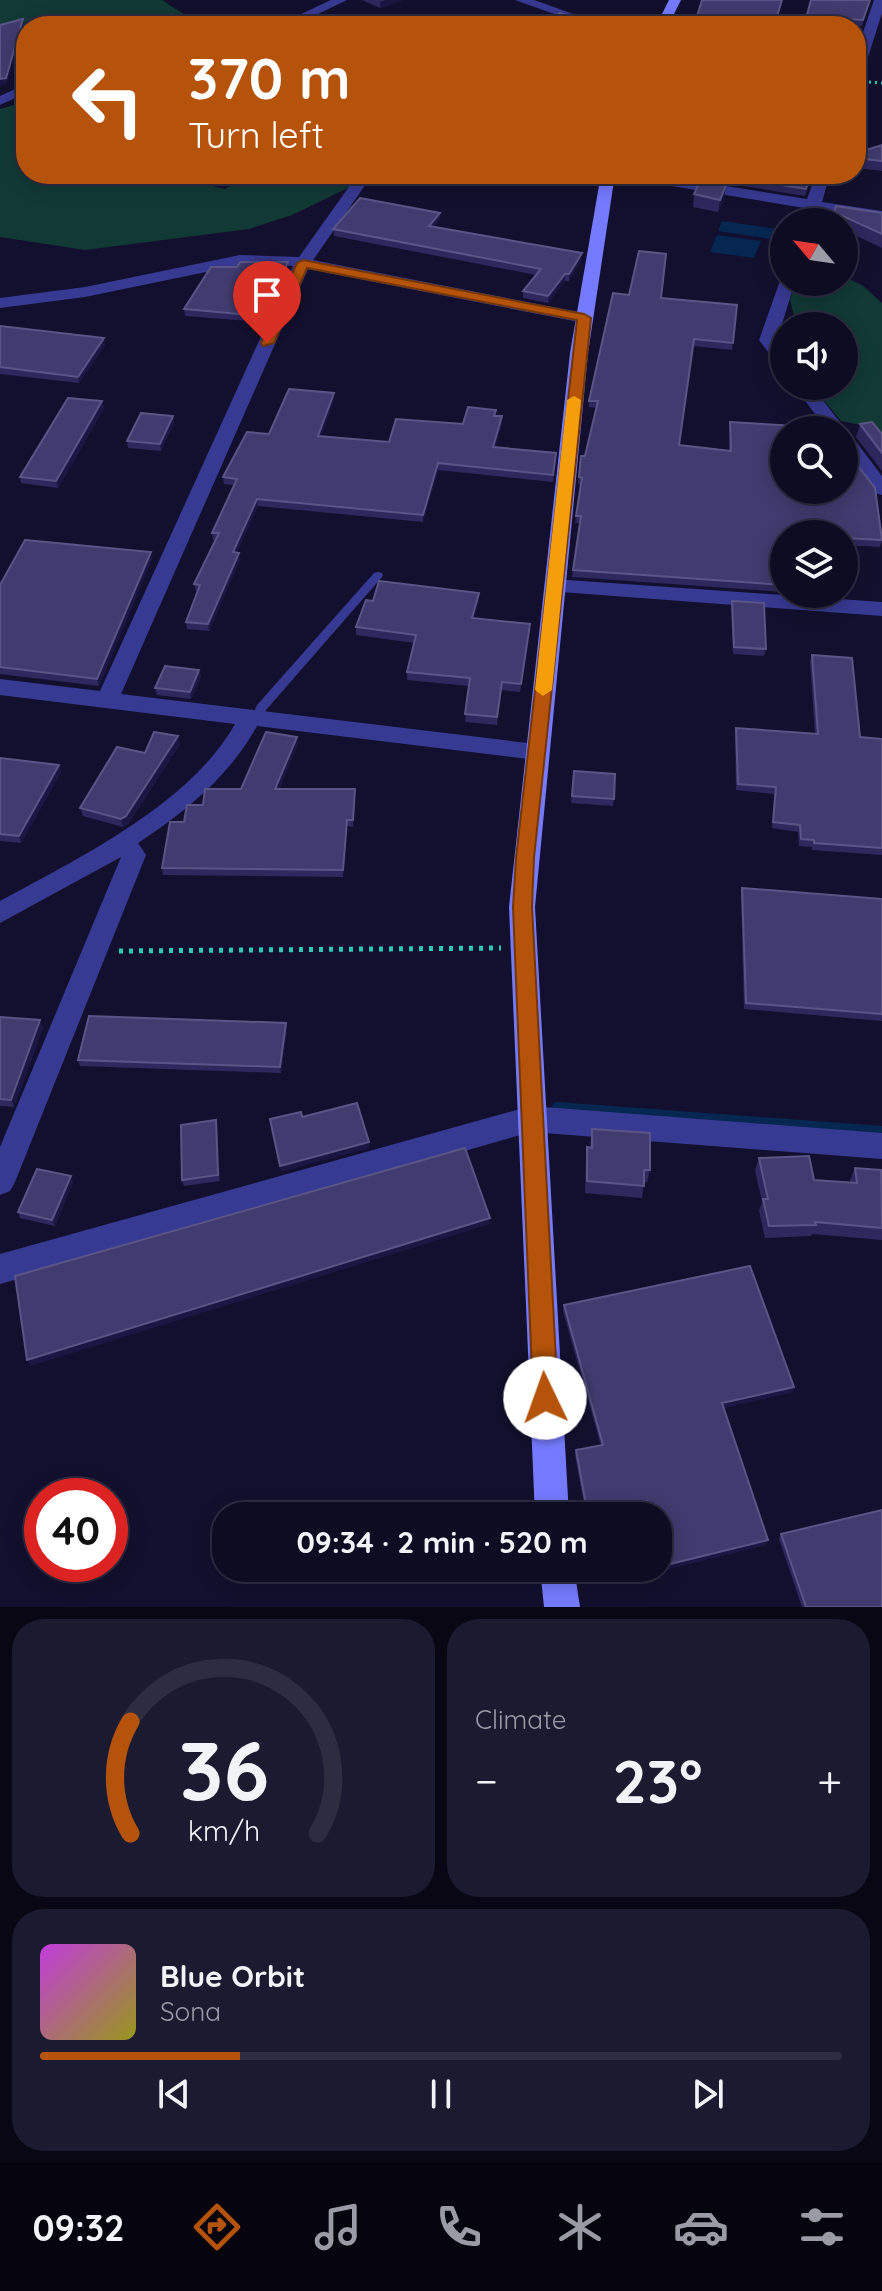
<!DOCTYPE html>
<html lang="en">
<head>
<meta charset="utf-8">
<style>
  body { margin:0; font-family:Quicksand,sans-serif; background:#1c1a30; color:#f1f3f6; height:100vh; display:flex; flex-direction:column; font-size:30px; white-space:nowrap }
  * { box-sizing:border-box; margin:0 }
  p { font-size:26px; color:#9b9ba6 }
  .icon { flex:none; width:44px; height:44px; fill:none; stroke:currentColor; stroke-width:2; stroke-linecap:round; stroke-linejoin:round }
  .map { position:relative; height:1607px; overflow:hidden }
  .drawer { display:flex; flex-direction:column; gap:12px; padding:12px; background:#080713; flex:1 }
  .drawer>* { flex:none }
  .banner { position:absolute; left:16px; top:16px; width:850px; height:168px; border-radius:32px; box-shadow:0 4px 20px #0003,0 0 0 2px #2e2c41; background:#b45309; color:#fff; overflow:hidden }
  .needle { width:52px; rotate:299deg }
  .controls { position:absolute; left:770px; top:208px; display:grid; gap:16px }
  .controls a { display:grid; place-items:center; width:88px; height:88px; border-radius:50%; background:#0e0c23; box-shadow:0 4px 20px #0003,0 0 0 2px #2e2c41; font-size:40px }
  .speed { position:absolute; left:24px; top:1478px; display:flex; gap:16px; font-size:40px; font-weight:700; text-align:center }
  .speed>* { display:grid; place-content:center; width:104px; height:104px; border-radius:50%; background:#0e0c23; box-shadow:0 4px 20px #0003,0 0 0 2px #2e2c41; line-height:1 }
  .speed .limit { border:12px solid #d22; background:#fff; color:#111 }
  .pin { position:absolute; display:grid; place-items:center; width:68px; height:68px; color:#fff; margin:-82px -34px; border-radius:50% 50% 50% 0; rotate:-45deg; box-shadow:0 0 8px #0007 }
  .pin .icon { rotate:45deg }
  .me { position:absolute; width:88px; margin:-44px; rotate:357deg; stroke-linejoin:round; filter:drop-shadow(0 0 6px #0008) }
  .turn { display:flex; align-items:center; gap:28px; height:168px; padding:0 40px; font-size:36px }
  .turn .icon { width:104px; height:104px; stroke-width:2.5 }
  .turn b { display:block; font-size:56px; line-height:68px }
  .big { font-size:60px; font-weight:700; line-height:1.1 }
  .drawer .tile { flex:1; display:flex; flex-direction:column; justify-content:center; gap:12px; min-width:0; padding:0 28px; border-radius:32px; background:#1c1a30 }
  .drawer .dial { align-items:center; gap:0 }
  .dial svg { height:208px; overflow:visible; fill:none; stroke:#2e2c41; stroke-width:7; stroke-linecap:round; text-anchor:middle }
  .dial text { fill:#f1f3f6; stroke:none }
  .song { display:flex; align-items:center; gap:24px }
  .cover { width:96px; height:96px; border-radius:12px; background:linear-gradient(135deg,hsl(290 70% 55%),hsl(60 70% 35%)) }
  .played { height:8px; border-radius:4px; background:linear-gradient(90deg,#b45309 25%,#2e2c41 25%) }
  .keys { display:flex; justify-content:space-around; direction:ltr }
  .heat { display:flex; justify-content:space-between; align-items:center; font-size:44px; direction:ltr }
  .drawer .tiles { flex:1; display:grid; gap:12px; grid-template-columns:1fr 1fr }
  .tile:last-child { grid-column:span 2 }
  .trip { position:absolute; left:212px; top:1502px; width:460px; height:80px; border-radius:32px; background:#0e0c23; box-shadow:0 4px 20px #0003,0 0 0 2px #2e2c41; font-weight:700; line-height:80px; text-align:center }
  .dock { display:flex; height:128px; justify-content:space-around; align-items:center; background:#06050e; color:#9b9ba6 }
  .dock .icon { width:56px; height:56px }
  .dock .selected { color:#b45309 }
  .dock b { font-size:36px; color:#f1f3f6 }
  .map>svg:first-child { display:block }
</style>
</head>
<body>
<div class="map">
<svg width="882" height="1607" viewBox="0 0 882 1607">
  <rect width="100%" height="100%" fill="#13102f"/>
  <path fill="#123a35" d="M0 0H162L199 24C186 30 165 26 150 26 104 25 43 17 0 29Z
    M21 103 26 104V174H160L225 189 250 174H354L352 186 292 215 249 229 85 250 0 237V109Z
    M844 277 862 285 882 303V441L866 426 841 421 812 386H844V326H791L795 320 790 300 795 282H844Z"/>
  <path fill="#062751" d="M722 221 784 230V241L718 231Z
    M717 235 761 241 754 258 710 252Z"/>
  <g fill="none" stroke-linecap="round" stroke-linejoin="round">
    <path stroke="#062751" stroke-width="10" d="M557 1107 882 1131"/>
    <path stroke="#26cab5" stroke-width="3" stroke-dasharray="2 4" stroke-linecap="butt" d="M869 82 882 83"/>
    <path stroke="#26cab5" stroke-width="5" stroke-dasharray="4 6" stroke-linecap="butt" d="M119 951 501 948"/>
    <path fill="#373a92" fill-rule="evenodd" d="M378 572 382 573 383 575 382 577 266 710 261 722H253L251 719 257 705 374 573Z"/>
    <path fill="#373a92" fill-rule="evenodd" d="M331 0H347L293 26H276Z
      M515 0H534L607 26H588Z
      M874 0H882V13L863 73 856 77V53Z
      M26 84V93L0 105V96Z
      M358 174H373L313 260 584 313 593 318 584 323 308 269 121 694 536 744 544 746 548 752 544 758 536 760 257 726C229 777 185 812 138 843L146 855 15 1182 10 1191 0 1195V1147L121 857 0 923V901C79 858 190 804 235 724L0 695V679L100 691 293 266 240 265 85 297 0 308V298L85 287 240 255 299 257Z
      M616 174H651L807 199 816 174H830L822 202 882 211V221L819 210 815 222H799L804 208 623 178Z
      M781 278H784V282H795L777 340 784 349V366L778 365 759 340Z
      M794 386H812L846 430 844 433V430H827Z
      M844 433 851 435 882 476V495L875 493 844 452Z
      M554 579 882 602V616L547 591 544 586Z
      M531 1106 882 1133V1159L531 1132 0 1284V1254Z"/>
    <path fill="#757bff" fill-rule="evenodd" d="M669 0H681L668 26H656Z
      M601 174H615L588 353 535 907 569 1516H535L509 907 570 353Z
      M540 1568H574L580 1607H544Z"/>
  </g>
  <path fill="#2e285e" d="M362 0H403L380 8Z
    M870 0 862 26 806 20 807 15Z
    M882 145V171L856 168V153Z
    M670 174H812L805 196Z
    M726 185 724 198 718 212 693 207 694 194Z
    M836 206 882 213V248L844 230V222H832Z
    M440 219 434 227 581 260 569 281H565L548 303 523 298V291L536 275 334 236 333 229Z
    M288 269 264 322 185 316 184 309Z
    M629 295 737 305 732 350 693 346 679 445 729 450 730 422 784 430 882 540 880 547 844 545V534H784V592L572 577 580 523H575L581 485 578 484 581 456H585L596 408 589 407V401Z
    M0 326 105 345 79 383 0 374Z
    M334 400 321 436 389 442 496 416H502V423L495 447 556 453 553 482 438 470 423 522 258 506 237 552 240 560 209 631 187 629 186 622 197 591H196L194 584 216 540H213L212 533 234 485 224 484 223 477 269 434Z
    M102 401 104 408 58 488 21 483 20 477Z
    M173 416 174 423 161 451 128 448 127 441Z
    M860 424 882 434V471L856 437Z
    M152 559 99 686 0 674V585Z
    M479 593V601L474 618 530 624 520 692 501 690 497 725 465 722 469 686 407 680V672L414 643 356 635V627L373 601Z
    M732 601 766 649 764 656 733 654 731 608Z
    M812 655 860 737 882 739V855L812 850V847L799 846 798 832 772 828 774 794 736 790 735 735 736 728 815 734 810 662Z
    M199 670 201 677 191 699 157 695 155 688Z
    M180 744 128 824 123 827 83 816 80 808 145 753Z
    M298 744 279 789 355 796 353 827 347 826 343 877 163 875 162 868 184 822 203 805 241 789Z
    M0 758 59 765 61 772 21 843 0 841Z
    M574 771 614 799 613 806 571 803Z
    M742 888 882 899V1021L744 1009 741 894Z
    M0 1017 43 1027 14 1107 0 1106Z
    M287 1030 281 1073 80 1066 78 1060Z
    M217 1127 220 1181 184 1186 182 1180Z
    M592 1129 650 1170 647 1182H644L642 1198 585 1193 586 1159 587 1147H590Z
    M759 1158 814 1180 850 1183V1180L855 1168 882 1180V1240L812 1234 811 1236 765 1238 759 1211 762 1202 755 1170Z
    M73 1182 55 1226 20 1218 18 1212Z
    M564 1305 794 1387 792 1392 724 1408 768 1540 765 1545 664 1570 658 1548V1516H649L646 1506 586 1515 575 1455 576 1450 601 1446 563 1311Z
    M781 1534 882 1607H802L779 1539Z"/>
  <path fill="#1b1644" d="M386 0H403L380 8V2Z
    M23 19 24 25 7 84 0 86V79Z
    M726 185 724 198 718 212 720 200Z
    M440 213V219L429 233V226Z
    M582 253 581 260 569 281V274Z
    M288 262V269L264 322 263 316Z
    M565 274V281L548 303V296Z
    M104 338 105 345 79 383 78 377Z
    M334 393V400L319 443 318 436Z
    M102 401 104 408 58 488 56 481Z
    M173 416 174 423 161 451 160 444Z
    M502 416V423L493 454V447Z
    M438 463V470L423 522V515Z
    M257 499 258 506 234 559 233 552Z
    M151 552 152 559 99 686 97 679Z
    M239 553 240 560 209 631 208 624Z
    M479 593V601L472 626V618Z
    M199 670 201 677 191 699 190 692Z
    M178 736 180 744 128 824 123 827 121 819Z
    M297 737 298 744 276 796 275 789Z
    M59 765 61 772 21 843 19 836Z
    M40 1020 43 1027 14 1107 11 1100Z
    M286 1023 287 1030 281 1073 280 1067Z
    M216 1120 217 1127 220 1181 218 1175Z
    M369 1142V1148L281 1172 280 1166Z
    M71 1176 73 1182 55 1226 52 1220Z
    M490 1218V1224L30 1366 27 1360Z
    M794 1387 792 1392 720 1409 722 1403Z
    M768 1540 765 1545 664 1570 666 1565Z"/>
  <path fill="#413b6f" stroke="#5a5586" stroke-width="2" d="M702 0H782L774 26H694Z
    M811 0H870L863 20 846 19 845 26H824L825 16 807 15Z
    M560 13 587 23 586 26H543Z
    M23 19 6 78 0 79V25Z
    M882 145V161L856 158V153Z
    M713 174H811L806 189Z
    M700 181 726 185 720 200 694 194Z
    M360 198 440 213 429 226 582 253 569 274H565L548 296 523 291 541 269 333 229Z
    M836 206 882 213V234L834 212Z
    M639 251 666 254 661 298 737 305 733 343 694 339 679 445 731 451 730 422 828 428V430H784V490H844V448L875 488 882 540 844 538V534H784V585L573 570 581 516H576L582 478 579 477 581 456H585L598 401H589L613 293 629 295Z
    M240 262H288L263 316 184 309 211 267H237Z
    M0 326 104 338 78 377 0 367Z
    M289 389 334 393 318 436 389 442 396 419 463 424 468 407 496 410 494 416H502L493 447 556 453 553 475 438 463 423 515 257 499 233 552 239 553 208 624 186 622 200 585 194 584 219 533H212L237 479 223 477 247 432 269 434Z
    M68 398 102 401 56 481 20 477Z
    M141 413 173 416 160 444 127 441Z
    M872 422 882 434V453L860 424Z
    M25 540 151 552 97 679 0 667V585Z
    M379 581 479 593 472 618 530 624 521 684 502 682 497 717 465 714 470 678 407 672 416 635 356 627 366 600 373 601Z
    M732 601 764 603 766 649 734 647Z
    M812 655 852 658 860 737 882 739V848L814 843V840L801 839 800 825 773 822 776 787 738 784 736 728 818 734Z
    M165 666 199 670 190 692 155 688Z
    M154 732 178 736 126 816 121 819 80 808 117 747 145 753Z
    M266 732 297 737 275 789H355L353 820H347L343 870 162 868 170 822H184L187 805H203L205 789H241Z
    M0 758 59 765 19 836 0 834Z
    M574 771 615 774 614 799 572 796Z
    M742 888 882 899V1014L746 1003Z
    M89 1016 286 1023 280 1067 78 1060Z
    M0 1017 40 1020 11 1100 0 1099Z
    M357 1103 369 1142 280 1166 270 1119 301 1112 302 1117Z
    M216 1120 218 1175 182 1180 181 1125Z
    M592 1129 650 1133V1170H644V1186L587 1181V1147L592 1148Z
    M465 1148 490 1218 27 1360 15 1276Z
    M809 1156 814 1180 857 1183 855 1168 881 1170 882 1228 815 1222 816 1225 769 1226 763 1199H768L759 1158Z
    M37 1169 71 1176 52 1220 18 1212Z
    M750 1266 794 1387 722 1403 768 1540 666 1565 658 1538V1516H652L647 1501 587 1510 576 1450 603 1445 564 1305Z
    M882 1510V1607H806L781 1534Z"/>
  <path fill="#b45309" stroke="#753606" stroke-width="2" d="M303 260 584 314 591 318 534 858 532 907 558 1398 554 1407 545 1411 536 1407 533 1398 513 907 516 858 577 320 307 268 274 343 263 346 261 343 297 263Z"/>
  <path fill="#f59e0b" d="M574 396 581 400 552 690 543 696 535 690 567 400Z"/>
</svg>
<div class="controls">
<a><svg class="needle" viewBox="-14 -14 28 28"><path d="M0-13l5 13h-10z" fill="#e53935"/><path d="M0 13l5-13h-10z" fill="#9b9ba6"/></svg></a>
<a><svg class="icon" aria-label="sound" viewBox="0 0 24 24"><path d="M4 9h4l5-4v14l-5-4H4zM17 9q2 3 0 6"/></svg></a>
<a><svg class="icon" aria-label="search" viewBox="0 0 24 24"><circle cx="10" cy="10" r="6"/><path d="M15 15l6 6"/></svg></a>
<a><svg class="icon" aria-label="layers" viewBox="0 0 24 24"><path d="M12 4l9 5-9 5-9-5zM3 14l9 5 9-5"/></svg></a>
</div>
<div class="speed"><div class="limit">40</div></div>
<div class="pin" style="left:267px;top:343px;background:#d93025"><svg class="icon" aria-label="arrive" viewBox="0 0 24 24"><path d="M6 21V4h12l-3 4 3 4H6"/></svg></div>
<svg class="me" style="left:545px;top:1398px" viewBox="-20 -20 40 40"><circle r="19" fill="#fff"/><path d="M0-13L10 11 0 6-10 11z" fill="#b45309"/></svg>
<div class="trip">09:34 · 2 min · 520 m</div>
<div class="banner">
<div class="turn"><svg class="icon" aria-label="left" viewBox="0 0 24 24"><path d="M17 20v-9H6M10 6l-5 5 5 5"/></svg><div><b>370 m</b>Turn left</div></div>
</div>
</div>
<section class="drawer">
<div class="tiles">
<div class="tile dial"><svg viewBox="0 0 100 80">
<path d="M14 69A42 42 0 1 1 86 69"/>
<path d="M14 69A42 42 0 0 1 14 26" stroke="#b45309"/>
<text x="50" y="56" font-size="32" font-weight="700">36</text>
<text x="50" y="72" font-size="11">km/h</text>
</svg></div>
<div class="tile"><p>Climate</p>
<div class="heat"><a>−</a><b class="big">23°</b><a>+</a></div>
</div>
<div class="tile">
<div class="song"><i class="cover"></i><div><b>Blue Orbit</b><p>Sona</p></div></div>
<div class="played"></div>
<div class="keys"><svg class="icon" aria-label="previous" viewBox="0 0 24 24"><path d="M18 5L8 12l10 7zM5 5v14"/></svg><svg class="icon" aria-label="pause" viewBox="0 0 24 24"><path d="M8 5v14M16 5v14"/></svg><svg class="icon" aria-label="next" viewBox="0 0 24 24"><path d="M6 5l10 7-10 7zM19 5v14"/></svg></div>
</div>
</div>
</section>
<nav class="dock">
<b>09:32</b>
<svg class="icon selected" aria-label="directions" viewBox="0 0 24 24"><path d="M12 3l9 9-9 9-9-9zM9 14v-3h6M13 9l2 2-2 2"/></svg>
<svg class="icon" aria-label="music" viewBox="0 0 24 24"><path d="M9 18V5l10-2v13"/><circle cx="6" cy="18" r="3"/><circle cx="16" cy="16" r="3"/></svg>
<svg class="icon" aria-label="phone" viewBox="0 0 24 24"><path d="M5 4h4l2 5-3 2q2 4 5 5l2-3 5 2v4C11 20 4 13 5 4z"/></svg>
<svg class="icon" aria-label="climate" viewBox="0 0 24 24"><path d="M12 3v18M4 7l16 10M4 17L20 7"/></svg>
<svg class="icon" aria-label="car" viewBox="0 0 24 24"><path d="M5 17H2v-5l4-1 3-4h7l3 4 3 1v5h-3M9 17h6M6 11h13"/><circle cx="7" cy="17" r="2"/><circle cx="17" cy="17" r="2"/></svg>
<svg class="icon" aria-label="filters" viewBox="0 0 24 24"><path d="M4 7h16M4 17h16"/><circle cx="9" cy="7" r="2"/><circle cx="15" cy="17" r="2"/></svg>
</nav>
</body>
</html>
